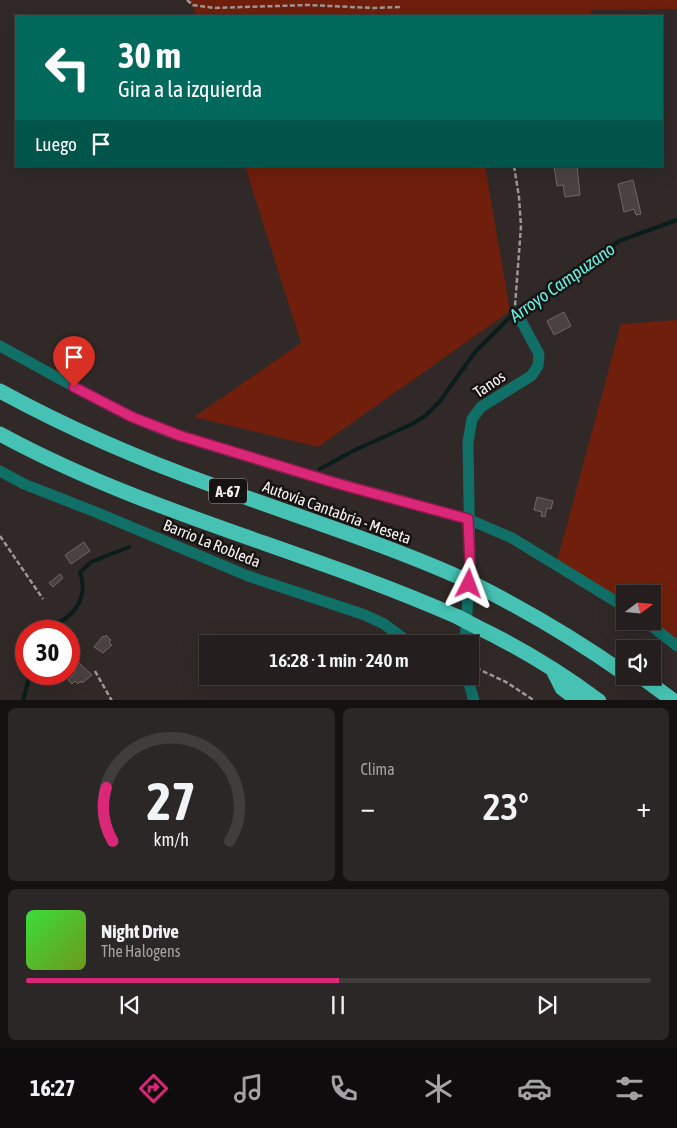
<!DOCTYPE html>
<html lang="es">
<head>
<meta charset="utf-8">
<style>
  body { margin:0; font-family:"Asap Condensed",sans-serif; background:#2c2727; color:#f1f3f6; height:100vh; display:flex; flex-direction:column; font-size:19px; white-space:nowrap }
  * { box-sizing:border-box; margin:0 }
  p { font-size:16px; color:#a3a2a4 }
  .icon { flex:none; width:28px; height:28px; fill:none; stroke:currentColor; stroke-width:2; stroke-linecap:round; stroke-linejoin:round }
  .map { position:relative; height:700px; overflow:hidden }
  .panel { display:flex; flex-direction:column; gap:8px; padding:8px; background:#141110; flex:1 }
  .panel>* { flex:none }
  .hud { position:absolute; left:15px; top:15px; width:648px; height:152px; border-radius:0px; box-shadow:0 5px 20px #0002,0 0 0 1px #413d3c; background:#00695c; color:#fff; overflow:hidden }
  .needle { width:32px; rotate:74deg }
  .buttons { position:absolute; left:616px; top:585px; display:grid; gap:10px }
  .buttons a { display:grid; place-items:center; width:45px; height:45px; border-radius:0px; background:#241f1e; box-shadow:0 5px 20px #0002,0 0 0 1px #413d3c; font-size:25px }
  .speed { position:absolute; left:15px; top:620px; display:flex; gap:10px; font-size:25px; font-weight:700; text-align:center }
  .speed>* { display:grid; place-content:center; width:65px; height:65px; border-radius:50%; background:#241f1e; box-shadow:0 5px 20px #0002,0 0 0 1px #413d3c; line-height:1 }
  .speed .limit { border:8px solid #d22; background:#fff; color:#111 }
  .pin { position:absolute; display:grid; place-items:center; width:42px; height:42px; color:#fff; margin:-51px -21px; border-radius:50% 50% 50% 0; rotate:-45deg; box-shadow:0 0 5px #0007 }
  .pin .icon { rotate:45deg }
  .me { position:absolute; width:55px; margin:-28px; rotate:3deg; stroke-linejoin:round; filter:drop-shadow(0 0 4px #0008) }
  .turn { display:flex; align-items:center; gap:18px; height:105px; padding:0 20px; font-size:22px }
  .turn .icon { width:65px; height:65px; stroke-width:2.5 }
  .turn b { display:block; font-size:35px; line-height:42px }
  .then { display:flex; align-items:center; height:48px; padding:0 20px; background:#0003; gap:10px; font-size:19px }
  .big { font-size:38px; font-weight:600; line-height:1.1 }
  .panel .card { flex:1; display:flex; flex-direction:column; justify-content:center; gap:8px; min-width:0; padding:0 18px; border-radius:8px; background:#2c2727 }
  .panel .dial { align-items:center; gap:0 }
  .dial svg { height:130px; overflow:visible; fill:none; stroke:#413d3c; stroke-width:7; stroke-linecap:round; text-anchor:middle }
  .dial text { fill:#f1f3f6; stroke:none }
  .song { display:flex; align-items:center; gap:15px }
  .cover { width:60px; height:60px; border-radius:8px; background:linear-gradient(135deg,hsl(120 70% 55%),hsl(80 70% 35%)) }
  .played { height:5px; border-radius:2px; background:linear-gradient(90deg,#db2777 50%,#413d3c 50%) }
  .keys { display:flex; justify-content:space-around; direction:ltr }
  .heat { display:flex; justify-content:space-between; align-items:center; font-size:28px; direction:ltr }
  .panel .tiles { flex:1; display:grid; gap:8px; grid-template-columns:1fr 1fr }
  .card:last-child { grid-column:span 2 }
  .trip { position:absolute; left:199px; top:635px; width:280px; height:50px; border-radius:0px; background:#241f1e; box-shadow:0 5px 20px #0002,0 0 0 1px #413d3c; font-weight:600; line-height:50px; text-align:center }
  .dock { display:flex; height:80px; justify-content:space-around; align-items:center; background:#0e0c0c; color:#a3a2a4 }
  .dock .icon { width:35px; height:35px }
  .dock .on { color:#db2777 }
  .dock b { font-size:22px; color:#f1f3f6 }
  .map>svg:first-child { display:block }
</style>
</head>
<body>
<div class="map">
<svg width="677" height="701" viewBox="0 0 677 701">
  <rect width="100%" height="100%" fill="#302928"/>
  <path fill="#6f1f0b" d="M190 0H677V9L591 10V16H197Z
    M245 166H485L510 311 318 447 194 417 301 343Z
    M677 320V648L638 621H652V594H625V613L556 565 621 324Z"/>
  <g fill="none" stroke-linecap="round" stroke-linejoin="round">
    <path stroke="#0a1d1a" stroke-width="4" d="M320 469 351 452 412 424 425 416 440 401 475 352 514 313 619 241 677 220
      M47 631C53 624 59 623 66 618 82 606 86 589 80 572L91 562 129 547
      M23 701 30 674"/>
  </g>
  <path fill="#494240" stroke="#706866" d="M554 166H577L580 195 565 197 563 185 557 186Z
    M633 180 641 214 636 215 634 209 624 212 618 184Z
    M564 312 571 326 554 335 547 321Z
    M537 497 553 501 551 509 547 508 545 517 541 516 542 512 534 510Z
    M84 542 90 551 71 564 65 555Z
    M60 574 63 578 53 587 49 583Z
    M106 635 111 640 109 642 112 645 103 653 94 647 103 636 104 637Z
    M79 663 92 675 82 683 81 681 78 684 75 681 72 684 68 680 76 672 73 668Z"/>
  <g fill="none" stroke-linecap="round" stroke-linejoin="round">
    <path stroke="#9d9796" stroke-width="2.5" stroke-dasharray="5 2.5" stroke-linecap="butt" d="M187 0 193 5 214 8 308 5 374 8 401 7
      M514 166 519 197 521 226 515 306
      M0 536 43 599
      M476 668 506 682 535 701
      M95 671 112 701"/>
    <path stroke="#107067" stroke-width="11" d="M0 346 91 396 132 417 168 432 294 471 468 519 512 538 625 607
      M0 471 24 484 93 511 248 576 365 615 384 624 411 644
      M645 621 677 646
      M465 644 470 565 468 442 472 419 481 407 531 376 538 366 539 354 519 317
      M467 676 474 701"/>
    <path stroke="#45c2b3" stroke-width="15" d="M0 391C68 428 139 459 212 485 295 516 380 542 461 578
      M0 434C145 513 307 550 458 617
      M478 586C529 612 578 641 625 674
      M475 626C519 647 560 672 599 701
      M553 670 562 688 579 701
      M640 676 674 701"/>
    <path stroke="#45c2b3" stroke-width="15" d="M461 578 478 586
      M458 617 475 626"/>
  </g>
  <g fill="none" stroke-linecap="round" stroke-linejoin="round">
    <defs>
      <path id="route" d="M74 387 132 417 181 436 339 484 468 519 470 565 469 584"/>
    </defs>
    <use href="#route" stroke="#8e194d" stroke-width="12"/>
    <use href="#route" stroke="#db2777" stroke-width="9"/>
  </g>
  <g text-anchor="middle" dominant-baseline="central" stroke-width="5" stroke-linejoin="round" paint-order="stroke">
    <rect fill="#161312" stroke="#b4b0ae" stroke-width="1" x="209" y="478.5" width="38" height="25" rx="4"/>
    <g font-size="15" font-weight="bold" fill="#f7f3f1">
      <text x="228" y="491">A-67</text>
    </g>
    <g font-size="16" fill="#f7f3f1" stroke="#161312">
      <text transform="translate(489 384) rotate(-34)">Tanos</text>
      <text transform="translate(337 512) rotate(20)">Autovía Cantabria - Meseta</text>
      <text transform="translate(212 543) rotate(22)">Barrio La Robleda</text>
    </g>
    <g font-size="18" font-style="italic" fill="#64f1e0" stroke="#161312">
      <text transform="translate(562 282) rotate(-35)">Arroyo Campuzano</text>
    </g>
  </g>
</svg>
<div class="buttons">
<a><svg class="needle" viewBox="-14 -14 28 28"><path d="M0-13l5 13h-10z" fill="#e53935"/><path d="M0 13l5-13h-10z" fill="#a3a2a4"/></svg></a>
<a><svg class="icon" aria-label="sound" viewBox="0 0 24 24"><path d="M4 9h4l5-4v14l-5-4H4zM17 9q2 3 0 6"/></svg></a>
</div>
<div class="speed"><div class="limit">30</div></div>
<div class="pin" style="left:74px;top:387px;background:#d93025"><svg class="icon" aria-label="arrive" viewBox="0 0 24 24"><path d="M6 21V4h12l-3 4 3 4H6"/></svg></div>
<svg class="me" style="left:469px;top:584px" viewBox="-20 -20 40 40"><path d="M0-17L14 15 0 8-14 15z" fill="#db2777" stroke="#fff" stroke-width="4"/></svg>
<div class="trip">16:28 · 1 min · 240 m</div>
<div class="hud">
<div class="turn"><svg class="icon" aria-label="left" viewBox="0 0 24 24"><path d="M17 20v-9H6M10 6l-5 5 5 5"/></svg><div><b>30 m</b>Gira a la izquierda</div></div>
<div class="then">Luego<svg class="icon" aria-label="arrive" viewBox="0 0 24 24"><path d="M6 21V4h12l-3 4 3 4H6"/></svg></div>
</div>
</div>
<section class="panel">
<div class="tiles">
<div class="card dial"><svg viewBox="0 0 100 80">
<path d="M14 69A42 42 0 1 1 86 69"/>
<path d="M14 69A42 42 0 0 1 10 36" stroke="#db2777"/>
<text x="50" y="56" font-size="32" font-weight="700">27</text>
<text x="50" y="72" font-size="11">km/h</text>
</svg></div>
<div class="card"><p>Clima</p>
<div class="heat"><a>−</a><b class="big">23°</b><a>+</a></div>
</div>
<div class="card">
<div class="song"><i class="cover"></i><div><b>Night Drive</b><p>The Halogens</p></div></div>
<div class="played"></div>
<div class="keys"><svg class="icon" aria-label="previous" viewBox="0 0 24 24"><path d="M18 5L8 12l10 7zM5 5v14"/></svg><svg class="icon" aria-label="pause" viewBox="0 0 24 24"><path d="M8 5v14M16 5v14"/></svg><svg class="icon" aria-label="next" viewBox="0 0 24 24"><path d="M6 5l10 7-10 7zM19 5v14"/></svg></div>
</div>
</div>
</section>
<nav class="dock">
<b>16:27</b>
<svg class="icon on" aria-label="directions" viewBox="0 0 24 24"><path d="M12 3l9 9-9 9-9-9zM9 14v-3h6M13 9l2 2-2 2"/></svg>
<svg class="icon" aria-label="music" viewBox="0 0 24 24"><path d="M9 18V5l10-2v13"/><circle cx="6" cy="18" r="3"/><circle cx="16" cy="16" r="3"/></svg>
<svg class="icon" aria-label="phone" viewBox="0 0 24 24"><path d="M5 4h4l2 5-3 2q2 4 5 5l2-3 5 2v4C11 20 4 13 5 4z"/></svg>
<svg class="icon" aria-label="climate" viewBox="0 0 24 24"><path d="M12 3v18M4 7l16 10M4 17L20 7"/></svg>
<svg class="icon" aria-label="car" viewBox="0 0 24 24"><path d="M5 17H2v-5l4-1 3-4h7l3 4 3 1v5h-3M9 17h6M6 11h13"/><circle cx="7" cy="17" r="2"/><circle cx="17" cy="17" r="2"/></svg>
<svg class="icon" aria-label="filters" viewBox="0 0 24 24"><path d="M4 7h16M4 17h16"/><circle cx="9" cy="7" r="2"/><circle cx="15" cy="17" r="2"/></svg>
</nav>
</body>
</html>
